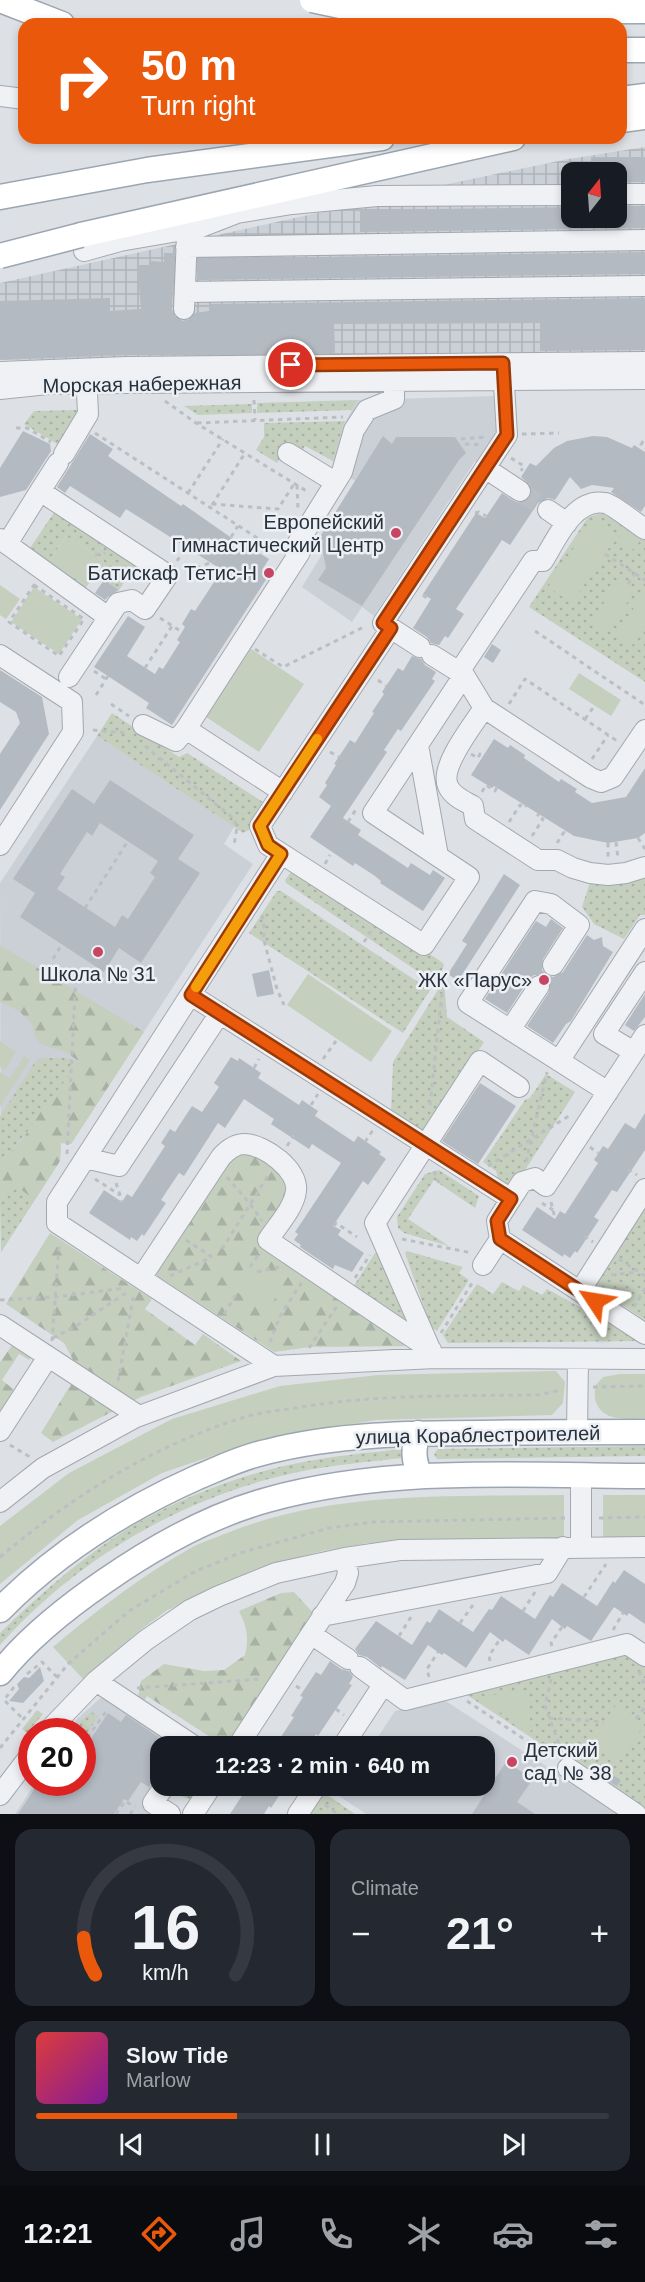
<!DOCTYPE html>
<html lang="en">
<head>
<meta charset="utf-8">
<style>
  body { margin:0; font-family:Arial,sans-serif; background:#242831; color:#f1f3f6; height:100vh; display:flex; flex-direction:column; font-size:22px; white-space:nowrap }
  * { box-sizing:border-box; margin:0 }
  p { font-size:20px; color:#9ea1a6 }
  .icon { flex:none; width:33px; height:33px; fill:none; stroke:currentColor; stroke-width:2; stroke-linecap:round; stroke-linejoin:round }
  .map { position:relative; height:1814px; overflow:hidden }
  .details { display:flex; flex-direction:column; gap:15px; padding:15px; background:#0d0f14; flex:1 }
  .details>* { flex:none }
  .banner { position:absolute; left:18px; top:18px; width:609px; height:126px; border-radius:18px; box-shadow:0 3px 9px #0003; background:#ea580c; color:#fff; overflow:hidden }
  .needle { width:39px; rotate:17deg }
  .controls { position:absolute; left:561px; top:162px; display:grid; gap:12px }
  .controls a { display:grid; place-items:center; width:66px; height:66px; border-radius:12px; background:#171b24; box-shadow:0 3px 9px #0003; font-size:30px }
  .speed { position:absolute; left:18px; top:1718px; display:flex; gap:12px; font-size:30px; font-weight:700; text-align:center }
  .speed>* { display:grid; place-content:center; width:78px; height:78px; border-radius:50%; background:#171b24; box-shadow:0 3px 9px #0003; line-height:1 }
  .speed .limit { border:9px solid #d22; background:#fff; color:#111 }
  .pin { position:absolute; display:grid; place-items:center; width:51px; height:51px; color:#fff; margin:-26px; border:3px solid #fff; border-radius:50%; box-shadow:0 2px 6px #0007 }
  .me { position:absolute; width:66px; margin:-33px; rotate:303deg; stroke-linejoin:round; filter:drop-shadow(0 0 4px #0008) }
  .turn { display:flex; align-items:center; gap:21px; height:126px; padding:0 24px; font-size:27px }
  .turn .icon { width:78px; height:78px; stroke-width:2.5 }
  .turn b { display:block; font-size:42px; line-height:51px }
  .big { font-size:45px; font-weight:600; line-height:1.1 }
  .details .card { flex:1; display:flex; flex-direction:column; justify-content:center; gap:9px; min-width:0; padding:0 21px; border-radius:18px; background:#242831 }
  .details .dial { align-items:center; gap:0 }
  .dial svg { height:156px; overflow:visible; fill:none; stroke:#363941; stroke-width:7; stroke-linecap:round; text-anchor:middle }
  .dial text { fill:#f1f3f6; stroke:none }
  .song { display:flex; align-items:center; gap:18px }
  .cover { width:72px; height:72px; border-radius:9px; background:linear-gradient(135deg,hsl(0 70% 55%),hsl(290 70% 35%)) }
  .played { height:6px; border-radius:3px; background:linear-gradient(90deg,#ea580c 35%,#363941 35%) }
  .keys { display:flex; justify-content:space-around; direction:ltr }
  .heat { display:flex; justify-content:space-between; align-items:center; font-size:33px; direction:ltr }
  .details .tiles { flex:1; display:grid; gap:15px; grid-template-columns:1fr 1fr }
  .card:last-child { grid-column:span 2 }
  .trip { position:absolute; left:150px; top:1736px; width:345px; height:60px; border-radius:18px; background:#171b24; box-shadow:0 3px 9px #0003; font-weight:600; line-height:60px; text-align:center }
  .tab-bar { display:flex; height:96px; justify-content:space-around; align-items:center; background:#090b0e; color:#9ea1a6 }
  .tab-bar .icon { width:42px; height:42px }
  .tab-bar .on { color:#ea580c }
  .tab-bar b { font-size:27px; color:#f1f3f6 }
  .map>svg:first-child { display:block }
</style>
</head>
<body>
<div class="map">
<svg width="645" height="1814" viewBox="0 0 645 1814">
  <defs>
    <pattern id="industrial-grid" width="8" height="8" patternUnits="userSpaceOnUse" patternTransform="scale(1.5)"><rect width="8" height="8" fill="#cbd0d7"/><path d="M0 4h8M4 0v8" fill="none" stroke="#aeb3b9"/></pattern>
    <pattern id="grass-dots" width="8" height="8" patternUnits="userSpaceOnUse" patternTransform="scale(1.5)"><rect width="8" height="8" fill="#c4cfbe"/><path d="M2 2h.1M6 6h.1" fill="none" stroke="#a8b2a4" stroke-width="1.8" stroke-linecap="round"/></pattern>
    <pattern id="forest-firs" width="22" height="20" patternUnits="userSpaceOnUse" patternTransform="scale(1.5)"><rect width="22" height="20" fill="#c4cfbe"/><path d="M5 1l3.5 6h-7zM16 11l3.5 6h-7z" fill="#a8b2a4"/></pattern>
  </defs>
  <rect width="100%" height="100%" fill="#dde1e6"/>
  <path fill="#cbd0d7" d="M495 396 498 440 482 464 475 461 374 616 362 607 352 622 302 587 321 556 320 537 355 481 342 472 333 461 344 425 357 400Z
    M97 736 234 827 224 844 253 864 71 1144 61 1143 60 1161 1 1252 0 883Z
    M105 1694 181 1746H160V1778L143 1803 159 1814H15L36 1782H82V1731H70L77 1719Z
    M444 1700 563 1777 619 1814H366L339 1796 346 1785H484V1746H372L395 1711Z"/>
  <path fill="url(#industrial-grid)" fill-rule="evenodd" d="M645 147V354L0 360V283L467 180 568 159ZM572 172H616V218H572Z"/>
  <path fill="url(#grass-dots)" d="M357 400 352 410 257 413V403Z
    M252 404V413L198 415 184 406Z
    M77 410 78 418 59 445 24 424 34 411Z
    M345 421 333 461 305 446 302 451 289 443 277 463 256 450 264 437V423Z
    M57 508 137 563 119 590 95 574 104 561 66 536 49 561 87 586 85 589 28 551Z
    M602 513 645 540V682L529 607 588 517Z
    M112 713 179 757 187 753 269 806 255 827 243 833 97 736Z
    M292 871H307L443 963 444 966 438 977 432 981 286 883 285 880Z
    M645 875V915H640L624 939 594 924 582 907 590 882Z
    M277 891H281L430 990 403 1033 249 933Z
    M444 980 447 1017 484 1042 425 1133 391 1112 393 1062Z
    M43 1058H67L80 1062C54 1095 31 1132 0 1161V1116L35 1062Z
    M546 1074 575 1092 513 1189 499 1182 496 1171 483 1162 525 1100 530 1098Z
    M439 1170 479 1196 475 1208 434 1180 408 1219 449 1246 404 1233 398 1228 397 1217 425 1174Z
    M16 1186 35 1200 1 1252 0 1201Z
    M645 1195V1320L591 1285Z
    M407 1251 463 1267 459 1273 469 1280 437 1331 431 1327 405 1253Z
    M378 1252 407 1317 402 1319 353 1287 375 1253Z
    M502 1282 519 1291 523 1285 542 1295 547 1289 642 1341 448 1343 443 1335 477 1284 493 1294Z
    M645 1446V1456L437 1459 434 1454 438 1449Z
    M401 1449 402 1458C367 1462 332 1465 298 1472 184 1496 78 1558 0 1645V1633L5 1628C32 1602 60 1577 91 1554 148 1510 227 1477 298 1463 332 1456 367 1453 401 1449Z
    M623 1652 645 1662V1809L640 1810 464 1693Z
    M37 1710 43 1714 27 1733 22 1729Z
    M91 1712 99 1716 83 1739 82 1731H75L81 1721Z
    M174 1785H201L195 1795 189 1799 176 1794Z
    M320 1790 355 1814H305Z"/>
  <path fill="url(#forest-firs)" d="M0 945 144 1032 71 1144 61 1143 60 1161 35 1200 16 1186 0 1201V1161L22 1140 44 1107 80 1062 64 1051 51 1048 40 1043 35 1037 32 1024 19 1011 0 1002Z
    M240 1149 281 1168 292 1189 262 1241 417 1346 310 1347 274 1352 151 1272 225 1159Z
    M50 1233 152 1299 145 1309 195 1345 203 1334 241 1361 141 1397 53 1442 41 1433 79 1371 64 1343 6 1304Z
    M13 1344 34 1353 29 1360 19 1354 2 1380 18 1393 0 1421V1362Z
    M294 1592 316 1616 230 1746H224L147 1696 144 1701 138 1697 141 1681 164 1664 204 1671 224 1670 245 1655C249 1637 247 1627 239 1611L281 1593Z"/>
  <path fill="#c4cfbe" d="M592 520 617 536 572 603 548 587Z
    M625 529 641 539 634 550 618 540Z
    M66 536 104 561 87 586 49 561Z
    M620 578 636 589 608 632 592 621Z
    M0 585 20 599 6 619 0 615Z
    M34 587 82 619 59 654 11 622Z
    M643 594 645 595V626L631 647 615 636Z
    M251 649 304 684 259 752 206 717Z
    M579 673 621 700 611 716 569 689Z
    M308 974 392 1031 371 1062 287 1005Z
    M0 1041 16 1052 5 1070 0 1067Z
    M24 1056 30 1060 0 1107V1072L10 1078Z
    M246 1265 259 1273 257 1276 280 1291 266 1312 231 1288Z
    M556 1371 565 1382 563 1403 552 1415 376 1420 262 1439 162 1473 78 1520 0 1584V1526L69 1473 172 1419 280 1386 378 1375Z
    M620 1374H645V1418C628 1419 603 1422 596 1402 594 1398 595 1390 595 1386L603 1377Z
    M564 1495V1538L368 1543 322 1551 270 1565 225 1582 166 1611 139 1631 83 1679 53 1647C96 1611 140 1577 189 1549 201 1542 215 1538 227 1533 334 1490 450 1497 564 1495Z
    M603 1495H645V1537L603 1538Z
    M528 1690 531 1732 476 1697Z
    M616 1705 644 1725 618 1762 590 1742Z"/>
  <path fill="#b4bac2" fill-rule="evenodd" d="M591 157H645V182H616V172H591Z
    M616 206H645V228L360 232V210L572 207V218H616Z
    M645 252V274L197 280 198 259Z
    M164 253H174L172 309 174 316 183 321 190 319 195 313 209 311V304L645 298V350L540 351V323L334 324 335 353 126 355 0 360V301L110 298V311L141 309 137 265H151V261L164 262Z
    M23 431 50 444 51 451 26 490 0 497V468Z
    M90 434 113 449 108 456 181 506 183 504 236 541 237 539 269 559 262 570 269 575 172 725 146 708 149 703 94 667 128 616 145 627 127 656 155 674 159 667 163 669 180 642 177 640 185 627 182 624 191 609 195 611 216 579 213 577 219 568 126 509 120 518 70 486 65 493 57 487Z
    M383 436 392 444 396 437H455L466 453 459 460 362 606 318 580 326 568 320 537Z
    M593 436 607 437 632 448 634 445 645 452V506L641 512 611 492 614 488 592 485 581 489 570 477 555 500 548 498 538 503 510 545 502 540 456 609 464 614 448 638 445 636 439 645 431 643 427 637 413 628 431 599 423 594 476 513 485 518 502 493 514 501 520 503 526 501 530 497 532 491 530 485 521 477 530 463 536 466 554 448 567 441Z
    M104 580 119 590 109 596 105 600 95 593Z
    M492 644 501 650 493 663 484 657Z
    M412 656 421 659 425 665 436 672 432 679 435 681 401 731 398 729 384 750 387 752 343 818 361 830 358 835 408 868 411 863 430 875 433 870 445 878 423 911 380 883 381 881 375 876 355 863 353 866 310 837 331 806 319 797 327 785 325 783 336 765 334 764 350 740 355 743 374 713 372 712 384 694 382 692 398 668 403 671Z
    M0 670 42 697 49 734 0 810V754L20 723 16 712 0 702Z
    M494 739 508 748 510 745 525 755 524 758 559 782 561 779 577 789 575 792 592 803 626 797 645 768V833L638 838 608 843 574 836 494 786 492 788 471 775Z
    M110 780 194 835 178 859 200 873 141 963 119 948 104 972 20 917 35 893 13 879 72 789 94 804ZM100 823 158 861 150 873 155 877 128 919 122 915 115 927 57 889 65 877 60 874 87 832 92 836Z
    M504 874 520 885 458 981 448 974 467 944 462 941Z
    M551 919 563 928 543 959 542 970 547 975 553 977 563 972 587 935 594 940 602 937 603 946 613 952 571 1021 566 1024 553 1043 527 1026 549 992 550 981 545 976 534 975 529 979 507 1013 485 999 536 921 546 927Z
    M269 970 274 994 257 997 252 974Z
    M645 994V1017L634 1031 625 1025Z
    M231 1057 238 1061 239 1058 261 1073 258 1078 299 1105 302 1100 318 1111 315 1116 354 1142 358 1136 381 1152 379 1154 386 1159 368 1185 363 1181 333 1226 341 1230 338 1235 364 1253 352 1272 335 1265 333 1269 300 1247 301 1245 294 1240 298 1234 295 1232 341 1163 312 1144 309 1149 271 1124 274 1119 244 1099 225 1128 218 1123 184 1176 179 1173 161 1200 166 1203 144 1236 142 1234 137 1241 131 1237 130 1240 89 1213 104 1190 122 1202 127 1194 132 1197 165 1146 161 1143 170 1129 175 1132 192 1106 202 1112 219 1087 214 1083Z
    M480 1083 516 1106 478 1164 442 1141Z
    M645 1113V1150L617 1192 612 1190 594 1217 599 1220 577 1253 575 1251 570 1258 564 1254 563 1257 522 1230 537 1207 555 1219 560 1211 565 1214 598 1163 594 1160 603 1146 608 1149 625 1123 635 1129Z
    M624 1570 645 1584V1624L629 1613 627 1616 614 1607 591 1641 567 1626 565 1629 552 1619 529 1655 505 1639 503 1642 490 1632 466 1668 444 1653 442 1655 428 1645 405 1680 382 1666 381 1668 367 1657 359 1655 355 1649 376 1621 412 1645 427 1621 430 1623 439 1609 473 1632 489 1609 492 1610 501 1596 535 1619 550 1595 553 1597 562 1583 597 1606 613 1581 615 1583Z
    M330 1661 341 1669 349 1671 353 1677 349 1684 352 1685 318 1736 316 1734 308 1746H275L294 1717 291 1716 303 1697 300 1696 316 1672 321 1675Z
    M40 1667 44 1681 23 1703 9 1701 19 1689 17 1684 24 1677 29 1678Z
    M108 1713 121 1722 126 1715 172 1746H160V1770L149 1787 141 1782 128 1801 124 1799 114 1814H18L39 1782H82V1752Z
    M506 1762 533 1779 517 1802 535 1814H472Z
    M609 1773 621 1780 617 1786 605 1779Z
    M249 1785H286L271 1808 269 1806 264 1814H230Z"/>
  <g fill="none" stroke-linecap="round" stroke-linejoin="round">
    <path stroke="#b9bec4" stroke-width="20" stroke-dasharray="20 10" stroke-linecap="butt" d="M520 491 548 510"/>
    <defs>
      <path id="minor" d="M0 96 24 99
        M616 194H645
        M186 247 645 240
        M84 251 120 241 201 227 237 213 292 204 377 196 572 195
        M185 292 645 286
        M184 309 187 236
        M0 372 126 367 645 362
        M0 389 48 384 126 383 645 379
        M288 453 335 482
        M64 454 88 414 86 370
        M485 468 520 491
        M40 491 58 463
        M548 510 567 523
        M0 539 108 617
        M7 544 40 491 168 575 145 609 132 600 118 603 69 677
        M391 628 260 826 268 845 424 945 469 877 373 813 464 675
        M420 647 383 623 507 435 503 368
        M0 655 72 702 73 732 0 845
        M432 655 464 675 484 708
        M459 672 533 561H543C556 540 574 497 605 503 612 504 637 524 645 529
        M143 725 176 741 186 729 300 552 294 549 342 472 354 430 367 410 394 399V381
        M186 729 283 792
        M645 730 613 777 601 782 591 778 484 708C473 725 439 767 448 786 452 796 464 801 473 806L475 819 538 860H557L573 868 590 873 608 875 626 873 645 867
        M418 745 438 856
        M553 965 579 925 551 904 535 901 468 1003 608 1092
        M191 995 511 1199 497 1221 500 1239 645 1334
        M510 1030 539 986
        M634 1052 604 1034 645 972
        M559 1061 645 929
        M85 1158 119 1166 220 1013
        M511 1199 522 1182 535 1178 546 1186 645 1035
        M483 1265 500 1239
        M141 1278 221 1157C228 1149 235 1144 245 1144 265 1145 299 1170 296 1191 294 1208 277 1226 268 1240L431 1350
        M580 1291 645 1189
        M0 1325 139 1416
        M431 1351 375 1223 480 1061 519 1087
        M274 1366 57 1223V1202L281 854
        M0 1431 48 1357
        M577 1432 578 1359
        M0 1502 43 1468 134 1418 274 1366 435 1358 645 1359
        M581 1547V1475
        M345 1558 348 1573 345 1583 311 1634 348 1659
        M322 1616 547 1573 563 1547
        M360 1667 405 1700 627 1644 645 1656
        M96 1681 194 1746
        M48 1731 96 1681 146 1640 190 1610 219 1596 276 1573 345 1558 400 1550 645 1547
        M238 1746 311 1634
        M343 1746 383 1685
        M568 1768 636 1814
        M165 1785 153 1803 170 1814
        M0 1795 32 1753
        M193 1814 212 1785
        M298 1814 317 1785"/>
      <path id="major" d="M0 0 62 24
        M621 50H645
        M621 99 645 96
        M621 120 645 117
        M0 197 147 170 382 138
        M81 235 513 138
        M418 1433C413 1449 413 1460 420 1475
        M0 1610C57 1552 124 1510 198 1477 220 1468 242 1457 266 1452 336 1434 410 1433 482 1433 536 1432 591 1432 645 1432
        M0 1673C29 1637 67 1607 105 1581 154 1547 209 1516 267 1500 389 1466 519 1475 645 1476"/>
    </defs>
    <use href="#minor" stroke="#a3a8af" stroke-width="22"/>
    <use href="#major" stroke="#9ca6b1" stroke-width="27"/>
    <path stroke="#bbbfc4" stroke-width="3" stroke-dasharray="4.5 4.5" stroke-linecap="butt" d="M254 400 255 420
      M165 401 196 423 308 492
      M197 423 343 417
      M16 428H27L51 442
      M95 433 279 552
      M522 434 559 433
      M461 439 485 437
      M643 441 641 445 645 448
      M465 444 481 445
      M511 458 524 466 521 471
      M297 485 298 510
      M188 493 223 439
      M212 504 278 509 294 484
      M212 505 245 453
      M475 513 479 512 486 516
      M231 537 238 526
      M605 554 645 580
      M95 555 105 553
      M177 561 186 547
      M192 570 214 583
      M188 571 215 561
      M628 584 635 573
      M34 585 84 619 59 656 9 622Z
      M423 595 430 601
      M160 618 182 632
      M535 631 645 705
      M255 649 283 667 366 626
      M145 668 172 626
      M94 671 106 679
      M378 680 386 686
      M96 695 108 676
      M111 704 129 716
      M509 704 525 679 617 741
      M585 719 595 705
      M93 730 128 733
      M145 746 234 819 237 827 234 845
      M330 752 339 757
      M471 754 478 758 480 754 483 756
      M592 759 608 735
      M482 792 486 785 495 791 497 787
      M348 822 357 808
      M509 822 520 805 525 808 526 806
      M532 836 543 819 537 816 539 814
      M638 838 645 849
      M616 842 618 858
      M557 843 564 832 561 828
      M608 843V860
      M325 864 330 855
      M85 908 128 841
      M262 915 265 932 263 937 277 989 284 1005
      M364 942 371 931
      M53 959 62 944
      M323 1059 336 1041
      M254 1068 259 1059
      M311 1105 318 1094
      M430 1105 444 974
      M365 1142 373 1130
      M287 1146 294 1135
      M590 1147 598 1153
      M67 1154 76 973
      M526 1162 547 1072
      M488 1166 572 1114
      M628 1169 637 1175
      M434 1171 439 1183
      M227 1177 250 1204 262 1221
      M95 1179 120 1195
      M116 1183 122 1201
      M551 1202 555 1218
      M542 1203 553 1210
      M334 1226 336 1223 357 1237
      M584 1236 593 1242
      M402 1239 472 1253
      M186 1240 212 1257
      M222 1249 269 1174
      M619 1259 645 1276
      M250 1267 259 1254
      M257 1272 279 1267
      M611 1275 637 1272
      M170 1276 212 1257
      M355 1278 370 1255
      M0 1300 56 1297 125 1288
      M634 1307 645 1288
      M224 1314 237 1293
      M441 1333 474 1280
      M53 1338 76 1326 129 1291
      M52 1341 59 1246
      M270 1342 280 1316 302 1282
      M309 1348 337 1306
      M118 1381 134 1293
      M593 1387 645 1386
      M10 1445 30 1457
      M599 1518 645 1517
      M0 1557C74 1495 158 1442 252 1415 268 1411 285 1410 301 1407 379 1394 458 1396 537 1395L562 1390
      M584 1597 606 1564
      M523 1611 535 1592
      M460 1623 473 1605
      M613 1630 623 1613
      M399 1636 411 1617
      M552 1646 551 1643 562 1627
      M490 1661 489 1656 500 1639
      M639 1671 645 1686
      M27 1674 42 1662 58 1678
      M429 1677 427 1669 438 1652
      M551 1679 545 1706 562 1752
      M296 1686 304 1691
      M14 1687 4 1700 23 1719
      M137 1688 262 1679
      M467 1701 554 1759
      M336 1709 344 1715
      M549 1718 604 1722
      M636 1719 645 1707
      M82 1745 107 1710
      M0 1748 68 1664 129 1611 194 1572 240 1553 329 1528 373 1522 565 1518
      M325 1805 338 1814
      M116 1814 125 1801 135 1807
      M130 1814 135 1807"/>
    <use href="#minor" stroke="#eff1f4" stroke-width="20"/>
    <use href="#major" stroke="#fff" stroke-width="24"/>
    <defs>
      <path id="major-bridge" d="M312 0 359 10 389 12 645 11
        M0 256 81 235"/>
    </defs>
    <use href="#major-bridge" stroke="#9ca6b1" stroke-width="27" stroke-linecap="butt"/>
    <use href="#major-bridge" stroke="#fff" stroke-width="24"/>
  </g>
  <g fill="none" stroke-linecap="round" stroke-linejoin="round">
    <defs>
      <path id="route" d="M291 365 503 363 507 435 383 623 391 628 260 826 268 845 281 854 191 995 511 1199 497 1221 500 1239 595 1301"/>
    </defs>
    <use href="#route" stroke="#983908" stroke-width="15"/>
    <use href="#route" stroke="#ea580c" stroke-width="10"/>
    <path stroke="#f59e0b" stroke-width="10" d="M196 987 281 854 268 845 260 826 317 739"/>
  </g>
  <g fill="#c74563" stroke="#ecf0f4" stroke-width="2">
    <circle cx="396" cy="533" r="6"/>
    <circle cx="269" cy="573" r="6"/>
    <circle cx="98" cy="952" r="6"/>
    <circle cx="544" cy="980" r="6"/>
    <circle cx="512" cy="1762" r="6"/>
  </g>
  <g text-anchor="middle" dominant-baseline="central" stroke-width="5" stroke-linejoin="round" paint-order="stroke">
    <g font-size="20" fill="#27303b" stroke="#ecf0f4">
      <text transform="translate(142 384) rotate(-1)">Морская набережная</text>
      <text transform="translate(478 1435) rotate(-1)">улица Кораблестроителей</text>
    </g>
    <g font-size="20" fill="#27303b" stroke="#ecf0f4" text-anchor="end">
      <text x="384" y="522">Европейский<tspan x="384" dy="23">Гимнастический Центр</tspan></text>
      <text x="257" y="573">Батискаф Тетис-Н</text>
      <text x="98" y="974" text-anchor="middle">Школа № 31</text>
      <text x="532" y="980">ЖК «Парус»</text>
      <text x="524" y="1750" text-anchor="start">Детский<tspan x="524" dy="23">сад № 38</tspan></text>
    </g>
  </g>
</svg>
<div class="controls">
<a><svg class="needle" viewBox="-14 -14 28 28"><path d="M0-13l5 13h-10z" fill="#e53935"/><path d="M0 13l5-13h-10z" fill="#9ea1a6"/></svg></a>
</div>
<div class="speed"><div class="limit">20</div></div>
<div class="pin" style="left:291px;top:365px;background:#d93025"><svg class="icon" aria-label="arrive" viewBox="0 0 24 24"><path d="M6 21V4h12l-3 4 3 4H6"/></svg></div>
<svg class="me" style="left:595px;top:1301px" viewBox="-20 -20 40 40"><path d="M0-17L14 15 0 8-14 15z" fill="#ea580c" stroke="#fff" stroke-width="4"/></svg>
<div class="trip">12:23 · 2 min · 640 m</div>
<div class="banner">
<div class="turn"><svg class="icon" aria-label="right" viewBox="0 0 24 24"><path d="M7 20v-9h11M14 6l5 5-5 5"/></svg><div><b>50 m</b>Turn right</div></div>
</div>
</div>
<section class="details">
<div class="tiles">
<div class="card dial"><svg viewBox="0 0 100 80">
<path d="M14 69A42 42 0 1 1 86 69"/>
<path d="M14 69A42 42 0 0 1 8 50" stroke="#ea580c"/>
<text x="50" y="56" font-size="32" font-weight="700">16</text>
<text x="50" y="72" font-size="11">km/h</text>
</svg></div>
<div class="card"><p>Climate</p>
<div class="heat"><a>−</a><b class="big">21°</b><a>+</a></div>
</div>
<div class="card">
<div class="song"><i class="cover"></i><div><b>Slow Tide</b><p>Marlow</p></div></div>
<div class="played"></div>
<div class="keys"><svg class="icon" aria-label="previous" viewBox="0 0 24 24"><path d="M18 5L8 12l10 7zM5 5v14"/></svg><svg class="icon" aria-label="pause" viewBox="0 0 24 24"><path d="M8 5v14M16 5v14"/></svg><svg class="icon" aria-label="next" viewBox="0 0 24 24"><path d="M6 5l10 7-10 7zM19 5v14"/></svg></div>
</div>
</div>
</section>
<nav class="tab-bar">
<b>12:21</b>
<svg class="icon on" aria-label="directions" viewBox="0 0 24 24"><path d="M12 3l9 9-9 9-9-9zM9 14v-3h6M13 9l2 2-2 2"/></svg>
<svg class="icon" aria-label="music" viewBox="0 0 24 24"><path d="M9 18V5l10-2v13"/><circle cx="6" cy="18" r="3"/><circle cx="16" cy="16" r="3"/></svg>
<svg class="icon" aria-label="phone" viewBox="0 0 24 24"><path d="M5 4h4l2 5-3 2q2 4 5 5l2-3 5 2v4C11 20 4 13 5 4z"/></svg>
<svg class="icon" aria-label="climate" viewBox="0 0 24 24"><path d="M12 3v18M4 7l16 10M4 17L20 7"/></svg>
<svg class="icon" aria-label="car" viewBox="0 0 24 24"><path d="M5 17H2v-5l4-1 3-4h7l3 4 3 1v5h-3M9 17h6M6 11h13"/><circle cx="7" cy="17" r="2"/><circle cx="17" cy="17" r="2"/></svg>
<svg class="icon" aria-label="filters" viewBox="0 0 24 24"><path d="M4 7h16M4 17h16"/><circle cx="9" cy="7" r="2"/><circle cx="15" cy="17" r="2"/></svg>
</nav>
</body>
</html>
